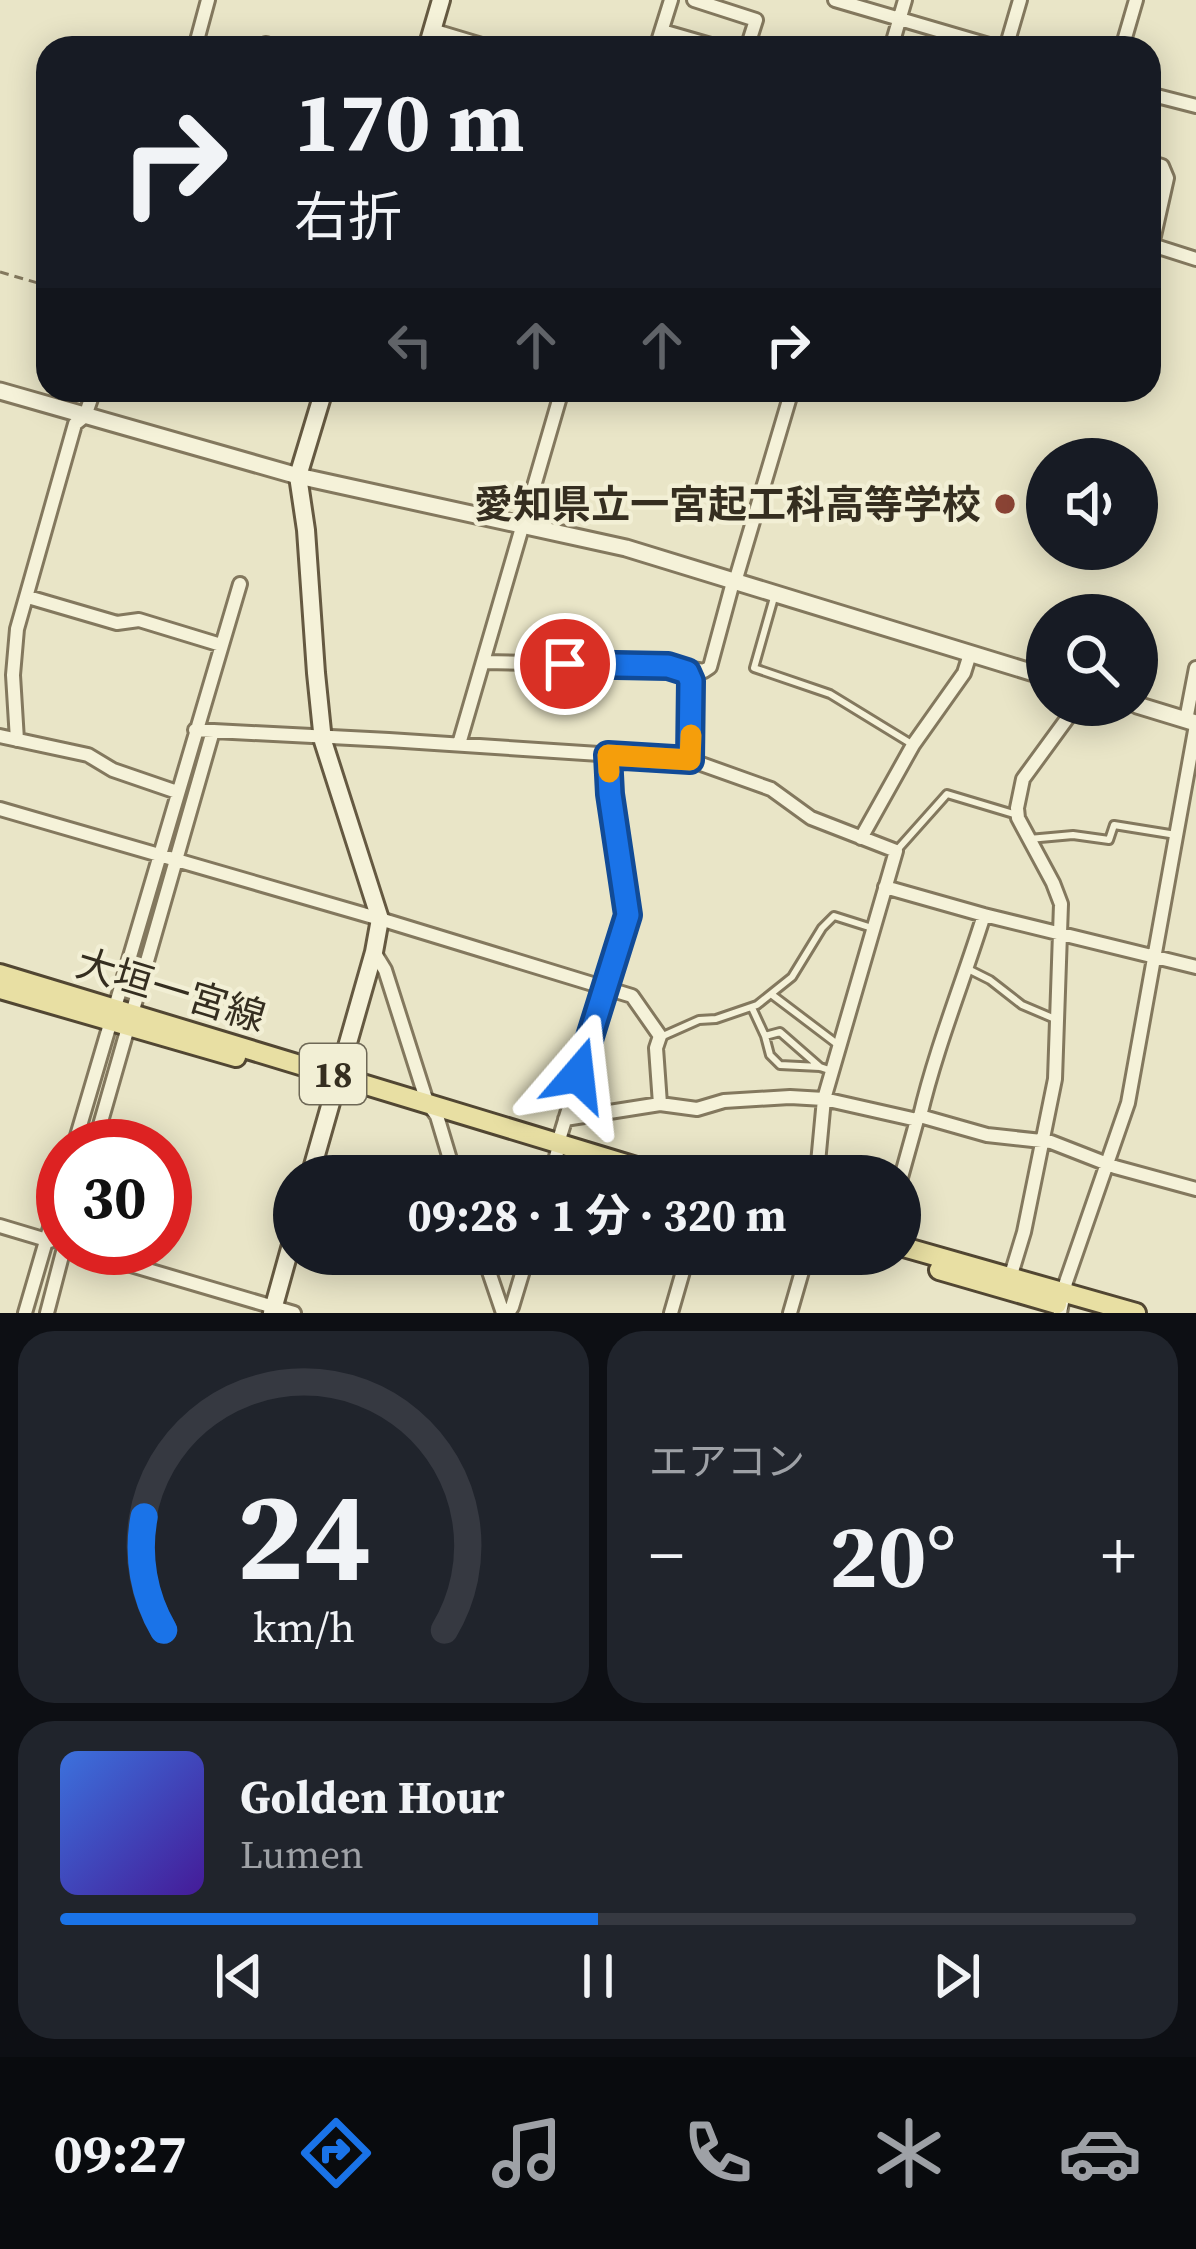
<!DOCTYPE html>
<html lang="ja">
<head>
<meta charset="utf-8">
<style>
  body { margin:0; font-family:"Source Serif 4","Noto Sans JP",serif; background:#20242c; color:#f1f3f6; height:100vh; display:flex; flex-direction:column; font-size:45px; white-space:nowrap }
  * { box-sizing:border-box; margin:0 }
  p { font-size:39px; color:#9ea1a6 }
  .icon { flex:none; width:66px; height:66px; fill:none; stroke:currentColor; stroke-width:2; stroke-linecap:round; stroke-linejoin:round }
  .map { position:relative; height:1313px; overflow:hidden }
  .drawer { display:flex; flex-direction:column; gap:18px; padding:18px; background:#0d0f14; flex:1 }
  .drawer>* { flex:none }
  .guide { position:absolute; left:36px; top:36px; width:1125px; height:366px; border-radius:36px; box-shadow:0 6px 30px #0003; background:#171b24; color:#f1f3f6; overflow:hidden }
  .buttons { position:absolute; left:1026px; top:438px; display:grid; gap:24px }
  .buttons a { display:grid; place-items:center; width:132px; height:132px; border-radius:50%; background:#171b24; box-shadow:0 6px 30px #0003; font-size:60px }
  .speed { position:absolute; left:36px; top:1119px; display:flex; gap:24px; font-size:60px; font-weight:700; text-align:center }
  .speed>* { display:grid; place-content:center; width:156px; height:156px; border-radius:50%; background:#171b24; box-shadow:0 6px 30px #0003; line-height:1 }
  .speed .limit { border:18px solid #d22; background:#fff; color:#111 }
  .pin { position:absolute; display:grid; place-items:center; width:102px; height:102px; color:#fff; margin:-51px; border:6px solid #fff; border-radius:50%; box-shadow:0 3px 12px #0007 }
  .me { position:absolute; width:132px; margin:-66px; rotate:17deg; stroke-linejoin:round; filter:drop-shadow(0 0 9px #0008) }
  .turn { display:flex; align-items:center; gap:42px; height:252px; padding:0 60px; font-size:54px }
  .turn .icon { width:156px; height:156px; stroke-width:2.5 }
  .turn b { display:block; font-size:84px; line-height:102px }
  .lanes { display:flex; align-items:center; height:114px; padding:0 60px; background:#0003; justify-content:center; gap:60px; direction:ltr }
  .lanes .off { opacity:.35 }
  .big { font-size:90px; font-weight:700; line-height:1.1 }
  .drawer .widget { flex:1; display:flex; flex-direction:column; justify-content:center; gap:18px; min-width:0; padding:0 42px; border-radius:36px; background:#20242c }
  .drawer .dial { align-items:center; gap:0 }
  .dial svg { height:312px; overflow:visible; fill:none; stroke:#363941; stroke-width:7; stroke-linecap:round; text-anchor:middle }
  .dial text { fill:#f1f3f6; stroke:none }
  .song { display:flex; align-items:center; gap:36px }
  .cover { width:144px; height:144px; border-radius:18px; background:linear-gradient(135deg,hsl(220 70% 55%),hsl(260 70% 35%)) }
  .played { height:12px; border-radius:6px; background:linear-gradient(90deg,#1a73e8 50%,#363941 50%) }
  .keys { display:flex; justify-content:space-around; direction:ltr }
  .heat { display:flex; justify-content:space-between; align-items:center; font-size:66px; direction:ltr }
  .drawer .tiles { flex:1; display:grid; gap:18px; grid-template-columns:1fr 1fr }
  .widget:last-child { grid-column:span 2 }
  .trip { position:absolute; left:273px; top:1155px; width:648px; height:120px; border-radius:60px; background:#171b24; box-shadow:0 6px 30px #0003; font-weight:700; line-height:120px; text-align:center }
  .tabs { display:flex; height:192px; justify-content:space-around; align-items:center; background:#090b0e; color:#9ea1a6 }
  .tabs .icon { width:84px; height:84px }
  .tabs .active { color:#1a73e8 }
  .tabs b { font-size:54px; color:#f1f3f6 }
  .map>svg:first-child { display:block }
</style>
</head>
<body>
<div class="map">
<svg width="1196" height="1313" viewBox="0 0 1196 1313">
  <rect width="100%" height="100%" fill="#e9e5c7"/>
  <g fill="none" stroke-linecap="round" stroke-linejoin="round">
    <defs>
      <path id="service" d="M775 594 754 668 830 694 910 743
        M1029 839 1073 835 1109 840 1114 825 1176 835
        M898 849 947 794 1017 815
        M968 969 990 980 1022 1005 1055 1019
        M771 994 837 1044
        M753 1010 765 1036 770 1055 780 1065 820 1067 829 1070
        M663 1036 699 1020 716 1019 757 1005 792 977 822 928 834 916 872 928
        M765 1036 780 1032 820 1067"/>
      <path id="minor" d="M694 0 756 20 747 48
        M835 0 999 48
        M432 30 492 48
        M662 31 721 48
        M266 44 277 48
        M195 48 208 0
        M656 48 671 0
        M891 48 905 0
        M1006 48 1020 0
        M1122 48 1136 0
        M1149 94 1196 106
        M1149 162 1162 166 1167 178 1152 245
        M1149 244 1196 259
        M735 582 792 390
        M28 597 117 623 139 620 221 645
        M484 662 668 666 687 672 691 681 690 760
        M687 672 692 669 704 671 710 667 733 582
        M1186 720 1196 668
        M195 730 389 740 690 760 771 789 811 818 896 851 824 1099 818 1163 820 1176
        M0 736 88 755 113 770 177 792
        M17 740 13 675 17 629 75 424 85 416 94 390
        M459 744 562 390
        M0 809 380 919 632 996 660 1036 656 1048 660 1104
        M861 838 913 745 964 673 970 654
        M885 887 984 915 1196 967
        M374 952 385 970 427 1102 437 1116 455 1176
        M920 1116C936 1048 963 982 984 915
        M565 1119 660 1104 697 1109 724 1101 790 1097 824 1099 917 1120 920 1116 987 1135 1051 1142 1115 1167 1196 1189
        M558 1143 628 915 610 794 608 755
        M74 1146 240 584
        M94 1146 213 731
        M551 1176 557 1153
        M900 1181 917 1120
        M0 1226 50 1241
        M73 1248 294 1313
        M483 1254 503 1313
        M1010 1278 1024 1232 1055 1079 1061 904 1053 883 1018 818 1017 808 1023 779 1077 705
        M25 1313 63 1183
        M47 1313 64 1248
        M508 1313 512 1307 528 1254
        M671 1313 688 1254
        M790 1313 807 1254
        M1060 1313 1066 1282 1128 1103 1196 725"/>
      <path id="tertiary" d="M0 391 298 476 626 548 1047 677
        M1137 705 1196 723"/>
      <path id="secondary" d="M427 48 441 0
        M310 1176 374 952 380 919 323 741 316 673 306 530 298 476 324 390
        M272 1313 294 1234"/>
      <path id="primary" d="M0 974 666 1176
        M0 989 236 1057
        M900 1246 1136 1313
        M939 1270 1057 1304"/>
    </defs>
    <use href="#service" stroke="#83785e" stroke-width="12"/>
    <use href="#minor" stroke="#83785e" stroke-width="18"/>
    <use href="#tertiary" stroke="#83785e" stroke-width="21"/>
    <use href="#secondary" stroke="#655941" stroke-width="22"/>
    <use href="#primary" stroke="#514632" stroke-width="24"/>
    <path stroke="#83785e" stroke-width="3" stroke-dasharray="9 6" stroke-linecap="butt" d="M0 272 48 286"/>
    <use href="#service" stroke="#f5f2d9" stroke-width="6"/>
    <use href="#minor" stroke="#f5f2d9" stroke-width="12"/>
    <use href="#tertiary" stroke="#f5f2d9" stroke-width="15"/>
    <use href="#secondary" stroke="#f5f2d9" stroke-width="16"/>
    <use href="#primary" stroke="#e8dfa3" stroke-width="18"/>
  </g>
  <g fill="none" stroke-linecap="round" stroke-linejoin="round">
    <defs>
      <path id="route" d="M565 664 668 666 687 672 691 681 690 760 608 755 610 794 628 915 578 1075"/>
    </defs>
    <use href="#route" stroke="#114b97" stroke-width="30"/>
    <use href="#route" stroke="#1a73e8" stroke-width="21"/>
    <path stroke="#f59e0b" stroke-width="21" d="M609 772 608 755 690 760 691 735"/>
  </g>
  <circle fill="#8b4435" stroke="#f2efd5" stroke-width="4.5" cx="1005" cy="504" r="12"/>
  <g text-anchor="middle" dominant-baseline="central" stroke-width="9" stroke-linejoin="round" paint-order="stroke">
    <rect fill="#f2efd5" stroke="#6e6856" stroke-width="3" x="300" y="1044" width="66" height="60" rx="9"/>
    <g font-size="36" font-weight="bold" fill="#352e20">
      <text x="333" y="1074">18</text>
    </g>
    <g font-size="39" font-weight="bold" fill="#352e20" stroke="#f2efd5" text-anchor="end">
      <text x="981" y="504">愛知県立一宮起工科高等学校</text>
    </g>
    <g font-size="39" fill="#352e20" stroke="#f2efd5">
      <text transform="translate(171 990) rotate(17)">大垣一宮線</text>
    </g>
  </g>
</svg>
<div class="buttons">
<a><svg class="icon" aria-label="sound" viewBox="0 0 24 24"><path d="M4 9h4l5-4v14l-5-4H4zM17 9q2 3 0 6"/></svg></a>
<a><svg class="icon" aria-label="search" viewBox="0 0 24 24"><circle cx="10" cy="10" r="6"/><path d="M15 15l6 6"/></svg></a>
</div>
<div class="speed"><div class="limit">30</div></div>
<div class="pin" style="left:565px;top:664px;background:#d93025"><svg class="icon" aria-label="arrive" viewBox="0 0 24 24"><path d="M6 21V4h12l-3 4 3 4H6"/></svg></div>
<svg class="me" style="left:578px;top:1075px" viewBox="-20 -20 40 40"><path d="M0-17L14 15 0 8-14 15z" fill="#1a73e8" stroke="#fff" stroke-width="4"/></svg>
<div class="trip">09:28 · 1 分 · 320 m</div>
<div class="guide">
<div class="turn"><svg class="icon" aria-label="right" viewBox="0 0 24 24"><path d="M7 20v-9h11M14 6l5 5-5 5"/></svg><div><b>170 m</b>右折</div></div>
<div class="lanes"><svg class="icon off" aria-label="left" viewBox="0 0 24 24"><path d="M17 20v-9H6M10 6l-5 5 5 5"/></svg><svg class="icon off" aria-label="ahead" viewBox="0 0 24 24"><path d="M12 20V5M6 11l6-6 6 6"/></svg><svg class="icon off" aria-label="ahead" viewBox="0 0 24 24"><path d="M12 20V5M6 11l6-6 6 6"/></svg><svg class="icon" aria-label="right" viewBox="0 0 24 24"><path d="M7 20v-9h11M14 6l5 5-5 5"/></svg></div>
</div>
</div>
<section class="drawer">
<div class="tiles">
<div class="widget dial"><svg viewBox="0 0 100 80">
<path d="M14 69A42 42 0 1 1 86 69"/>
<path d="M14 69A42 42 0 0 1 9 40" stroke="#1a73e8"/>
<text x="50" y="56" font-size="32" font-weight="700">24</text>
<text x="50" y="72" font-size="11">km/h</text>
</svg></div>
<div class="widget"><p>エアコン</p>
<div class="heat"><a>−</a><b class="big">20°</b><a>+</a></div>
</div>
<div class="widget">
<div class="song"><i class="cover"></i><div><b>Golden Hour</b><p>Lumen</p></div></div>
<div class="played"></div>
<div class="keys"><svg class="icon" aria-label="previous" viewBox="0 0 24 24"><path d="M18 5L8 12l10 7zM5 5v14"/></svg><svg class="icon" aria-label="pause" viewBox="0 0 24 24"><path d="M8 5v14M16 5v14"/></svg><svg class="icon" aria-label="next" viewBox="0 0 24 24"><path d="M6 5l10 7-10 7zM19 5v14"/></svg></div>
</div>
</div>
</section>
<nav class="tabs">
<b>09:27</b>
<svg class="icon active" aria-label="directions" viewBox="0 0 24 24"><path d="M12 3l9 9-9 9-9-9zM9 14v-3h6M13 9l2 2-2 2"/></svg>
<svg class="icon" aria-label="music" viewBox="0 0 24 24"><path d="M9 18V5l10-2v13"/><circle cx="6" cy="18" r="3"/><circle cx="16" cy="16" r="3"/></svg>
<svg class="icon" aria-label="phone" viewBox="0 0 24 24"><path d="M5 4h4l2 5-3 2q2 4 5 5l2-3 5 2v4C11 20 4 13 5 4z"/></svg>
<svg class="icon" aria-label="climate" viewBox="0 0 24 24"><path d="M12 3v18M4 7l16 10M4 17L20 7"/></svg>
<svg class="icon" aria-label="car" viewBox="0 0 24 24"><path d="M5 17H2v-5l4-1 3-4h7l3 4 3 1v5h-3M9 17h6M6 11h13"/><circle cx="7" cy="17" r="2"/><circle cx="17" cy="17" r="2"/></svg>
</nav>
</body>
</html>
